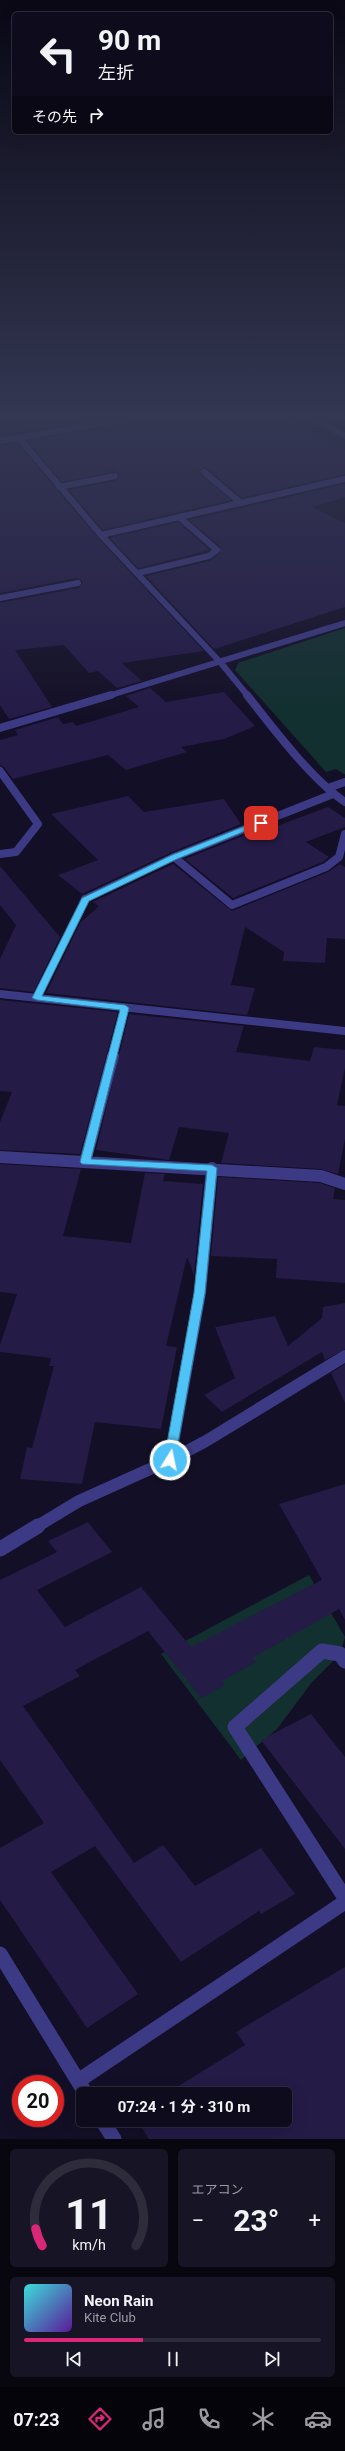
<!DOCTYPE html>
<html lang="ja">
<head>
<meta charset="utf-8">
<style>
  body { margin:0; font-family:Roboto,"Noto Sans JP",sans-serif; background:#171425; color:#f1f3f6; height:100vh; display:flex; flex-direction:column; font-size:15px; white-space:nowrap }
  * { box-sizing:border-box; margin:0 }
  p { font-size:13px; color:#9b9ba3 }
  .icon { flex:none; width:22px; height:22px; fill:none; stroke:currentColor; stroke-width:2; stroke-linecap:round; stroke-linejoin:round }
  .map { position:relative; height:2139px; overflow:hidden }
  .panel { display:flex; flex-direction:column; gap:10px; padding:10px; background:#08060f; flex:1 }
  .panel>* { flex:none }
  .guide { position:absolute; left:12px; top:12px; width:321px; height:122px; border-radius:6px; box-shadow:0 4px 16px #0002,0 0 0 1px #2e2b3b; background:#0e0b1c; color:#f1f3f6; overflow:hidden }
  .speed { position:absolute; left:12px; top:2075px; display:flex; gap:8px; font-size:20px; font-weight:700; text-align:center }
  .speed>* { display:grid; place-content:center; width:52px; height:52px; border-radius:50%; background:#0e0b1c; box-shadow:0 4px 16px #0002,0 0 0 1px #2e2b3b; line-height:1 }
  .speed .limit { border:6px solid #d22; background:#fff; color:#111 }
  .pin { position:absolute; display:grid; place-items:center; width:34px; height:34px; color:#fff; margin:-17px; border-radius:8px; box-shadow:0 2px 6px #0006 }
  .me { position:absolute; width:44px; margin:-22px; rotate:10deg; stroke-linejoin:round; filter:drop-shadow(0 0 3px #0008) }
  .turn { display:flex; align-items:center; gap:14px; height:84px; padding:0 20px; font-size:18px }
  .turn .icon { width:52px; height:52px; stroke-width:2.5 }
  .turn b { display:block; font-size:28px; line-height:34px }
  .then { display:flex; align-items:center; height:38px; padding:0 20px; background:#0003; gap:8px; font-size:15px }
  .big { font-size:30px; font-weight:700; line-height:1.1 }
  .panel .widget { flex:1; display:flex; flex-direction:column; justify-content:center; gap:6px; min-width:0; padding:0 14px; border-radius:6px; background:#171425 }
  .panel .dial { align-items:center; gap:0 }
  .dial svg { height:104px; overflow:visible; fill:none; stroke:#2e2b3b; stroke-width:7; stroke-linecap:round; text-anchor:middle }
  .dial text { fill:#f1f3f6; stroke:none }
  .song { display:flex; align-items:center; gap:12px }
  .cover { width:48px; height:48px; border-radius:6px; background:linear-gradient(135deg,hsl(180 70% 55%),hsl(270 70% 35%)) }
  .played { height:4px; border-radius:2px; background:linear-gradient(90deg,#db2777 40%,#2e2b3b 40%) }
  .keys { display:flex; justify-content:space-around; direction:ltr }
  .heat { display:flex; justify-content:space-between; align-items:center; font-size:22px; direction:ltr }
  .panel .tiles { flex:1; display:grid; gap:10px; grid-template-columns:1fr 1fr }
  .widget:last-child { grid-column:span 2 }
  .trip { position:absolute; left:76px; top:2087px; width:216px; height:40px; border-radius:6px; background:#0e0b1c; box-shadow:0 4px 16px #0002,0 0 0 1px #2e2b3b; font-weight:700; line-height:40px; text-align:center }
  .menu { display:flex; height:64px; justify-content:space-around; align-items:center; background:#06040b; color:#9b9ba3 }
  .menu .icon { width:28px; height:28px }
  .menu .current { color:#db2777 }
  .menu b { font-size:18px; color:#f1f3f6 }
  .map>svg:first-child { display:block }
</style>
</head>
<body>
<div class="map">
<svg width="345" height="2139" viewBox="0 0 345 2139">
  <rect width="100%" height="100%" fill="#130f26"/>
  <path fill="#12302f" d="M345 628V774H344L336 769 326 772 235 670 238 663Z
    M309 1575 345 1637 340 1654 312 1682 277 1729 241 1760 161 1654Z"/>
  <path fill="#241b47" d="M0 419H97L0 436Z
    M131 419H288L345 450V474L242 498 207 468 203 467 199 471 201 475 231 500 103 530 69 490 116 481 119 478V473L114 471 62 482 28 441 127 424Z
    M17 443 98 538 204 651 122 663 142 681 117 688 98 671 89 673 64 645 15 650 52 707 9 719 0 705V603L79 588 83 582 77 578 0 593V446Z
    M345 484V497L312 507 345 523V607L214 649 146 576 210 561 220 553V546L189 520Z
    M178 522 209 550 138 568 110 538Z
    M150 688 166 702 224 692 255 726 224 739 181 747 187 752 126 770 108 755 13 779 4 767 0 765V740L18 735 15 730 58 717 63 724 73 722 76 726 139 707 126 696Z
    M128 796 144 812 224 799 241 824 172 852 82 894 58 875 98 860 51 814Z
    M328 807 345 818V827L306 842 329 857 323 862 233 898 185 859 248 834 250 836Z
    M173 864 232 911 328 872 340 864 345 867V939L327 938 325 963 283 961 284 952 245 927 231 985 255 988 247 1015 46 993 80 923 99 906 93 902Z
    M0 866 60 937 34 992 0 988V959L16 925 0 905Z
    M0 1000 118 1012 80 1154 0 1150V1122L12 1092 0 1091Z
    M129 1014 244 1026 236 1052 310 1061 314 1047 345 1050V1068L337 1105 345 1106V1139L338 1174 321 1169 221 1163 229 1133 179 1127 169 1160 96 1150Z
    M0 1164 81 1169 63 1236 131 1243 145 1173 165 1174 163 1181 203 1184 194 1275 187 1257 166 1346 177 1347 161 1429 95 1422 82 1484 20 1479 27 1447 32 1448 54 1366H49L51 1358 0 1352V1345L17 1294 0 1292Z
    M218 1177 320 1183 335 1188 333 1199 345 1200V1283L276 1278 277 1259 211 1256Z
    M345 1303V1349L325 1360 322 1352 222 1412 204 1395 235 1378 215 1327 275 1316 288 1346 322 1318 323 1307Z
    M345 1364V1403L331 1373Z
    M345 1484V1620L339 1609 252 1658 256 1662 222 1681 225 1685 201 1698 148 1631 75 1670 80 1676 23 1706 134 1863 163 1845 195 1886 261 1848 295 1894 261 1914 259 1911 181 1962 95 1846 51 1872 138 1994 87 2028 0 1900V1848L44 1823 0 1760V1580L57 1552 48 1541 88 1522 112 1552 37 1590 65 1627 141 1587 191 1647 322 1580 279 1504Z
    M311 1714 345 1757V1849L261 1740Z
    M345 1967V2139H149L137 2120H285V2094H158L170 2086 172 2090 245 2045 236 2032Z"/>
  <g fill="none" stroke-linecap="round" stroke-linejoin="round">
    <path stroke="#3d3a85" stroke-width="6" d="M19 438 101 535
      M204 472 241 503
      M59 487 115 476
      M138 573 209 556 217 550 179 517"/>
    <path stroke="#3d3a85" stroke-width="8" d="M85 899 174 857"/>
    <path stroke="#3d3a85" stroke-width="12" d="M170 1460 200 1293 212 1168"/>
    <path stroke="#3d3a85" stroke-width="6" d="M315 419 345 436
      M0 441 126 419
      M101 535 221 663 248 696
      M101 535 345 479
      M0 598 78 583
      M108 696 345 623"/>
    <path stroke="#3d3a85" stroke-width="8" d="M247 695C273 728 311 779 345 802
      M0 728 111 695
      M0 771 38 824 16 852 0 854
      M328 788 345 782
      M333 794 174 857 232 905 326 867 339 857 345 834
      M0 994 345 1031
      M37 998 85 899
      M112 1057 125 1008"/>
    <path stroke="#3d3a85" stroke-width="12" d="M0 1157 321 1176 345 1184
      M85 1162 113 1056
      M36 1527 79 1501 170 1460 206 1441 345 1356"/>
    <path stroke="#3d3a85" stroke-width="15" d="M0 1549 38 1526
      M345 1661 340 1654 322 1651 235 1727 345 1898
      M0 1954 86 2094
      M78 2081 345 1902
      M102 2120 114 2139"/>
  </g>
  <linearGradient id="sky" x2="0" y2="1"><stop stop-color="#0a0815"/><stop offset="0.58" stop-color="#333752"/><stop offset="1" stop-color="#333752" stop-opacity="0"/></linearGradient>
  <rect width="345" height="719" fill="url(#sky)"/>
  <path fill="#4fc3f7" stroke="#337fa1" d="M258 821 265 823 177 859 89 901 42 996 125 1005 129 1008 91 1159 212 1165 217 1168 205 1293 175 1460 170 1464 164 1460 194 1293 207 1171 82 1164 80 1162 120 1010 37 1000 32 998 82 898 172 855Z"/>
</svg>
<div class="speed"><div class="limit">20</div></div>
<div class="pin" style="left:261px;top:823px;background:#d93025"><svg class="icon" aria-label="arrive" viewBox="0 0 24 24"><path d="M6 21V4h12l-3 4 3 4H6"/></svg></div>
<svg class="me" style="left:170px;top:1460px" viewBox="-20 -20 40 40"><circle r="17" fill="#4fc3f7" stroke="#fff" stroke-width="3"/><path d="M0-11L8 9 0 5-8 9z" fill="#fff"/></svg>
<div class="trip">07:24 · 1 分 · 310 m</div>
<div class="guide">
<div class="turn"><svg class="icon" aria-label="left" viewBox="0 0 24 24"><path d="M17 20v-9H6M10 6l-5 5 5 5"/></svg><div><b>90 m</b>左折</div></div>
<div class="then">その先<svg class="icon" aria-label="right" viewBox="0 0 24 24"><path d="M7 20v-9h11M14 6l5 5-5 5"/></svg></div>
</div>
</div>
<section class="panel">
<div class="tiles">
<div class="widget dial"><svg viewBox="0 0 100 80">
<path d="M14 69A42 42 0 1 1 86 69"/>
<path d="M14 69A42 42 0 0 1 9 56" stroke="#db2777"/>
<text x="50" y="56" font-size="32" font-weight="700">11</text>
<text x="50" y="72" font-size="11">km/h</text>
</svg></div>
<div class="widget"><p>エアコン</p>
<div class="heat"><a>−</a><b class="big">23°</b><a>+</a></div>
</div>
<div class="widget">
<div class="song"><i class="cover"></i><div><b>Neon Rain</b><p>Kite Club</p></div></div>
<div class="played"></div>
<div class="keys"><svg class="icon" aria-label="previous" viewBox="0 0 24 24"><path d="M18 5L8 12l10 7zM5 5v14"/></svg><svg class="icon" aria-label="pause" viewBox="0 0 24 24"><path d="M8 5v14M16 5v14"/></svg><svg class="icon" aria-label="next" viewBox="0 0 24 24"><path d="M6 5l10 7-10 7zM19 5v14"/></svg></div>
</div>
</div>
</section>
<nav class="menu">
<b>07:23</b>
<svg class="icon current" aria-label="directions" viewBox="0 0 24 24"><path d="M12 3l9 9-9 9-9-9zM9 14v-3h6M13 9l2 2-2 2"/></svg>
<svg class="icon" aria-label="music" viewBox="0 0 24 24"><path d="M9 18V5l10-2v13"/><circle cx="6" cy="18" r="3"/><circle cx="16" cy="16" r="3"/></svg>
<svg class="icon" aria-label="phone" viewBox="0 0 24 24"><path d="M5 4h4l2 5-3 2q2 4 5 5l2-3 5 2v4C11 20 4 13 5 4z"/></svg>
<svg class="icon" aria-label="climate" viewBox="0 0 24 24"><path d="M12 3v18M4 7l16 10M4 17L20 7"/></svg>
<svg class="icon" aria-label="car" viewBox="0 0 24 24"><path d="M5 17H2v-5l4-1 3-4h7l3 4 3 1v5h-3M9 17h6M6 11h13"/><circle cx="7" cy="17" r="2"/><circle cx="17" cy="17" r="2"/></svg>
</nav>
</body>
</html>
